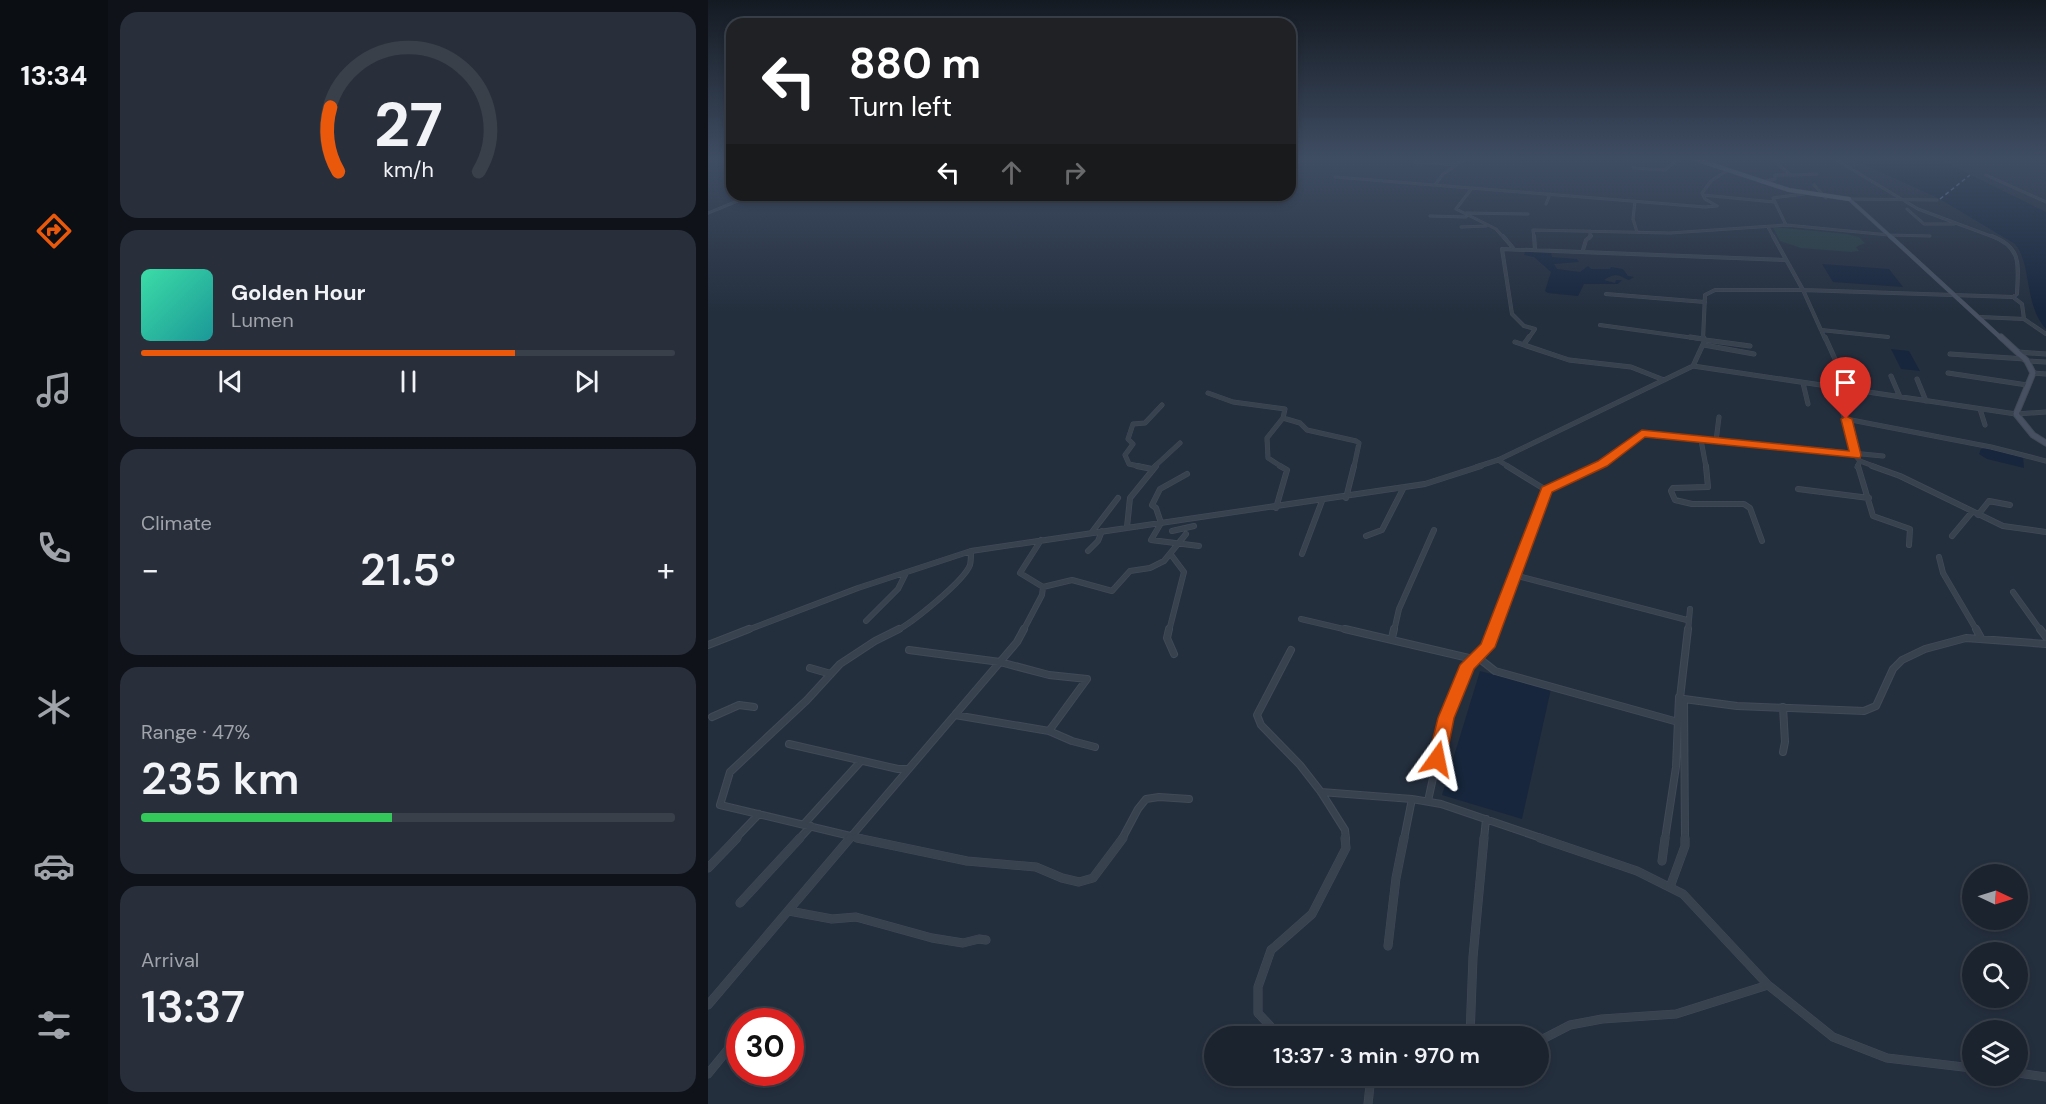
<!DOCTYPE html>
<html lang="en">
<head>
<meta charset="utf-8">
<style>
  body { margin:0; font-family:"DM Sans",sans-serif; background:#282f3a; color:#f1f3f6; height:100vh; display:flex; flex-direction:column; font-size:22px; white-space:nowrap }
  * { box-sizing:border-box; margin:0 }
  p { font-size:20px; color:#a0a4aa }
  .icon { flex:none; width:33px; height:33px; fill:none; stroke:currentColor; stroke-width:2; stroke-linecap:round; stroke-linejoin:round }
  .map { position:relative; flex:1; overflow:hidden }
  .sheet { display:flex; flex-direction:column; gap:12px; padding:12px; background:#0f1319; width:600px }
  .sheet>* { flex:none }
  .hud { position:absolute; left:18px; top:18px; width:570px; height:183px; border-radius:18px; box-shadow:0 3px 9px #0003,0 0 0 2px #39404a; background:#202124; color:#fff; overflow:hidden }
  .needle { width:39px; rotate:94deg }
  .fabs { position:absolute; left:1254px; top:864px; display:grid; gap:12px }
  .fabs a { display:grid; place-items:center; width:66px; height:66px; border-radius:50%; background:#1b232e; box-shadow:0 3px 9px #0003,0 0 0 2px #39404a; font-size:30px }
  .speed { position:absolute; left:18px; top:1008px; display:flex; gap:12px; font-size:30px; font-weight:700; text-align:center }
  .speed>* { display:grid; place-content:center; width:78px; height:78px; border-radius:50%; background:#1b232e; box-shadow:0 3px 9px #0003,0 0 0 2px #39404a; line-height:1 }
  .speed .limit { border:9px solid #d22; background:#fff; color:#111 }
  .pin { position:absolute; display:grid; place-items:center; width:51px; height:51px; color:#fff; margin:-62px -26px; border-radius:50% 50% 50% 0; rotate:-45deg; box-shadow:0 0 6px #0007 }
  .pin .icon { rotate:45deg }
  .me { position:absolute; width:66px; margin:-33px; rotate:12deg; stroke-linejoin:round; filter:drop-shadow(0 0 4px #0008) }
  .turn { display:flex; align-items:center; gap:21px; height:126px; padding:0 24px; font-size:27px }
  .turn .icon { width:78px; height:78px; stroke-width:2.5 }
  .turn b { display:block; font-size:42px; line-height:51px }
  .lanes { display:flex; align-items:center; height:57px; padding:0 24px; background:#0003; justify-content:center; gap:30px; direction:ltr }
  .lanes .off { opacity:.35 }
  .big { font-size:45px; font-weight:600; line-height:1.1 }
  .sheet .tile { flex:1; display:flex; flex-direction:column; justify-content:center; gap:9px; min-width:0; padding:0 21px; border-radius:18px; background:#282f3a }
  .sheet .dial { align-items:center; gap:0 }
  .dial svg { height:156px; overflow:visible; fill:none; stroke:#39404a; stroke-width:7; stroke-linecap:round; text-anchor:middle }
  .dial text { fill:#f1f3f6; stroke:none }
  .song { display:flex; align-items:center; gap:18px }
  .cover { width:72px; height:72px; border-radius:9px; background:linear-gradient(135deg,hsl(160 70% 55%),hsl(180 70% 35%)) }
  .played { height:6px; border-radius:3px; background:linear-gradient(90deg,#ea580c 70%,#39404a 70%) }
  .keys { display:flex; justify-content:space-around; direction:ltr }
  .heat { display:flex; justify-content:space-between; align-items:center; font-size:33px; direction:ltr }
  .charge { height:9px; border-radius:4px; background:linear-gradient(90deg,#34c759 47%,#39404a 0) }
  .trip { position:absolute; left:496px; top:1026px; width:345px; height:60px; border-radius:30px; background:#1b232e; box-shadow:0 3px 9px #0003,0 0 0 2px #39404a; font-weight:600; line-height:60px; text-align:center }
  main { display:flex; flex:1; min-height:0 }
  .tabs { display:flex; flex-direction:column; width:108px; justify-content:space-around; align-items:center; background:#0b0e12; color:#a0a4aa }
  .tabs .icon { width:42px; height:42px }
  .tabs .selected { color:#ea580c }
  .tabs b { font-size:27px; color:#f1f3f6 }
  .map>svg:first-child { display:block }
</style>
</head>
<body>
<main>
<nav class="tabs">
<b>13:34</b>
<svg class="icon selected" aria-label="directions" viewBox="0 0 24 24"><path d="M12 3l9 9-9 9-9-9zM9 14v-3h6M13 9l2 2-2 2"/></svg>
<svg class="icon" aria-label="music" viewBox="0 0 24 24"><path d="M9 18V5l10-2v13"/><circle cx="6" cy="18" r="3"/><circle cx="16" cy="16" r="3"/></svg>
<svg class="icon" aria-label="phone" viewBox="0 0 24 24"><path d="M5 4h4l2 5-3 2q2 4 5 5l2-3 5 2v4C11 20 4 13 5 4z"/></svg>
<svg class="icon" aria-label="climate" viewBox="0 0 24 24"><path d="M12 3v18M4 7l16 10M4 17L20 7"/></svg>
<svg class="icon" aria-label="car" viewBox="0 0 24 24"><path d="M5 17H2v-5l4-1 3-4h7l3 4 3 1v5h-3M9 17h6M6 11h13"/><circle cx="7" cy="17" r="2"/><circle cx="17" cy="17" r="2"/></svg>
<svg class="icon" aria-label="filters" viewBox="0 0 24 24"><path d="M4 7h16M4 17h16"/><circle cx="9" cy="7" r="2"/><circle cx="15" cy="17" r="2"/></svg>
</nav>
<section class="sheet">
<div class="tile dial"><svg viewBox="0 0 100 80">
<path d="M14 69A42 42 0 1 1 86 69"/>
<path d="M14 69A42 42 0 0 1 10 36" stroke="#ea580c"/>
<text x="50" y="56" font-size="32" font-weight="700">27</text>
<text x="50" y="72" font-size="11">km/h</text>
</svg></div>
<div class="tile">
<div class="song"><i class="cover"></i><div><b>Golden Hour</b><p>Lumen</p></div></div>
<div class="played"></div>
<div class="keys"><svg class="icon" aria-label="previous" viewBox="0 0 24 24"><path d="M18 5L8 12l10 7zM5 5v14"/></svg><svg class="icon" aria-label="pause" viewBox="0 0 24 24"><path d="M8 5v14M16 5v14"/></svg><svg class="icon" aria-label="next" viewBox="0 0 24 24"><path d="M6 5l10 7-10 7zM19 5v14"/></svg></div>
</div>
<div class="tile"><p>Climate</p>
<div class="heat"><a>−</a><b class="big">21.5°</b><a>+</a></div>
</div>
<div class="tile"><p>Range · 47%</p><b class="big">235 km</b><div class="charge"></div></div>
<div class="tile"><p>Arrival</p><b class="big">13:37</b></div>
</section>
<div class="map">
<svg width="1338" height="1104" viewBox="0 0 1338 1104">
  <rect width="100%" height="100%" fill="#242f3e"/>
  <path fill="#263c3f" d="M1065 227 1139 234 1151 237 1157 243 1148 247 1151 251 1143 252 1093 248 1072 241Z"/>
  <path fill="#17263c" d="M1142 158H1228L1338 212V329C1316 306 1324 264 1307 244L1232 199Z
    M818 249 843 251 844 257 869 259 871 262 846 264 849 269 872 272 880 266 883 269H902L903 267 915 269 920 276 926 277 921 280C912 277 910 271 896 280L907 283 908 280H914L910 284H876L870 296 840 293 837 291 843 272 826 257 816 255Z
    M1114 264 1181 269 1195 287 1125 282Z
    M1183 349 1201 351 1212 371 1193 369Z
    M1278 448 1315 456 1316 468 1279 459 1271 454 1273 449Z
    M772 671 843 689 814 819 734 795Z"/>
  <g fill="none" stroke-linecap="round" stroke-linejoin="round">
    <path stroke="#6d86a8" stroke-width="1.5" stroke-dasharray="4 3" stroke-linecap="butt" d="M1232 199 1262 175"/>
    <defs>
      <path id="street-far5" d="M1125 158 1210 209 1288 238
        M707 162 749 165
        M925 168 957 170 971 158
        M1083 175 1109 174
        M1278 175 1338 202
        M627 177 997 207 1009 206
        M1054 182 1067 179V175H1083L1067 162 1074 158
        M727 185 735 174 759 158
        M1106 185 1118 198
        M764 188 748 209 788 229 796 238
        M995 195 1066 202
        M1141 199 1229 200
        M927 201 925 219 929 232
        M838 204 842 194
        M1009 206 997 199 994 193 1003 181 1020 170
        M1199 209 1216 224H1246
        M0 213 44 195
        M758 213 820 214
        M722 216 758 217
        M1078 225 1065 198 1096 194
        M753 227 778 226
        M1060 227 1066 238
        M826 238 825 230 962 233 1078 225 1181 235 1222 236
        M882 238V231"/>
      <path id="street-far4" d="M795 236 805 248
        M826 236 827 249
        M1065 236 1095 290 1117 339
        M1284 236C1315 248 1310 266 1309 294L1305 297 1314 304 1316 319 1338 334
        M875 250 878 240 883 236
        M898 294 997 302
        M1272 317 1316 319
        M892 325 993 339
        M1113 330 1180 337
        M820 339 827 329 816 326 804 314 794 249 1078 260
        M995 339 997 295 1007 290H1095L1305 297"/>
      <path id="street-far3" d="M982 337 995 339
        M1117 337 1141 390
        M997 340 1042 346
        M807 342 861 360 923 367 956 380
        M816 344 821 337
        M996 345 1046 354
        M1310 352 1338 354
        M1242 354 1317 359
        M1319 361 1338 362
        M985 366 1308 414 1338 412
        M1240 373 1319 385
        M1325 373 1338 374
        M1183 376 1192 397
        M1209 379 1218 401
        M1095 383 1100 404
        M1128 389 1147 455 1152 461 1149 467
        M500 393 525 402 577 409 575 418 592 423 599 430 648 441 651 443 646 467
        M1272 409 1277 425
        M1138 419 1283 447 1338 461
        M993 440 998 467
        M1008 441 1011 417
        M790 460 801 467
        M1152 461 1168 467
        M435 467 421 464 417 455 425 444 420 439 425 424 437 423 454 405
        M446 467 472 443
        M574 467 560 458 559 438 575 418
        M768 467 790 460 985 366 997 340 995 337
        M885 467 934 433 1175 456"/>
      <path id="street-far2" d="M429 466 444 469
        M799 466 838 490
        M998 466 1000 487 965 488 963 491 967 500 984 504H1036L1042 508 1054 541
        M1150 466 1165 516 1202 529 1201 545
        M1164 466 1192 476 1295 526 1338 532
        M479 474 452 489 444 505 448 508 453 523 443 540 491 546
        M1090 489 1161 498
        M638 498 646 466
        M568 508 579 470 572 466
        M1270 515 1281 501 1302 505
        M419 527 422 498 448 466
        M464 531 486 526
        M384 532 410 498
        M658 536 674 530 695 489
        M1244 536 1264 512
        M380 551 390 541 394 531
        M594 554 614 501
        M1231 557 1235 573 1269 631
        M806 575 979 620
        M335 587 364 580 404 591 422 571 442 568 456 561 478 534
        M1305 592 1333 631
        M593 619 644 631
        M158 621 190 589 198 573
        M37 631 150 588 263 551 717 484 773 466
        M188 631C204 623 256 581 262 565 263 561 263 555 263 551
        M315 631 334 595 335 587 312 573 333 540
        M461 631 476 572 464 556
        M686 631 691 609 726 530
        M785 631 838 490 889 466
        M980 631 982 609"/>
      <path id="street-far1" d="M461 629 459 638 466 654
        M637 629 765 659
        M1268 629 1273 638
        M1332 629 1338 637
        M684 638 686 629
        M0 645 41 629
        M201 650 292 662 341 675 379 679 341 731 247 715
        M583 650 549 715 553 725 592 765 613 792 637 830 638 839
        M768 656 787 671 970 722
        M102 668 123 674
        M972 698 980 629
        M1075 707 1077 742 1075 752
        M4 717 31 705 46 707
        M341 731 364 741 387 747
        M81 744 190 769H199
        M613 792 704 799 733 804 836 839
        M720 801 738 718 760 665 779 647 786 629
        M96 824 153 761
        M27 839 51 814
        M91 839 103 826
        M141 839 309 642 316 629
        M155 839 12 805 22 772 99 700 132 664 167 641 191 629
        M414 839 430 809 438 799 451 797 481 799
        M696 839 704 799
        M776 839 778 819
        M957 839 968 767 971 697
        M977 839 976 699 1029 706 1156 711 1168 706 1185 669 1194 660 1217 649 1258 638 1338 644"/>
      <path id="street" d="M149 838 259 861 328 867 354 878 371 882 385 878 415 838
        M832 838 929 871 975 894 1060 985 1125 1037 1179 1058 1264 1068
        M954 861 957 838
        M0 868 29 838
        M962 887 977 846V838
        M32 903 92 838
        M81 911 124 919 148 917 224 938 255 943 271 939 278 940
        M680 946 688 878 696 838
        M0 1005 142 838
        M605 1036 565 1029 550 1013V987L563 950 604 914 638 848 637 838
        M762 1036 765 957 776 838
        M831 1041 862 1025 894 1019 968 1014 1060 985
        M1310 1073 1338 1077
        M0 1074 26 1042 32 1044
        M660 1104 663 1076"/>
      <path id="secondary-far2" d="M1141 199 1184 238"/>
      <path id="secondary-far1" d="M1182 236 1294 339"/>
      <path id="secondary" d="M1293 337 1319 361 1325 373 1308 414 1325 435 1338 443"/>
      <path id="primary" d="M984 158 1081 190 1141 199"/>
    </defs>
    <use href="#street-far5" stroke="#414a57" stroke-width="3"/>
    <use href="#street-far4" stroke="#414a57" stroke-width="4"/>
    <use href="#street-far3" stroke="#414a57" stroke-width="5"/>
    <use href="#street-far2" stroke="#414a57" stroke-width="6"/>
    <use href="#street-far1" stroke="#414a57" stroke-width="8"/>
    <use href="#street" stroke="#414a57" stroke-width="9"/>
    <use href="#secondary-far2" stroke="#414a57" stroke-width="4"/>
    <use href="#secondary-far1" stroke="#414a57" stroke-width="4.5"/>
    <use href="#secondary" stroke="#414a57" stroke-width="7"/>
    <use href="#primary" stroke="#414a57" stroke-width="4.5"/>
    <use href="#street-far5" stroke="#38414e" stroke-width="2"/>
    <use href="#street-far4" stroke="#38414e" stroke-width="3"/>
    <use href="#street-far3" stroke="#38414e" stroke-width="4"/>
    <use href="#street-far2" stroke="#38414e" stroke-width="4.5"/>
    <use href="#street-far1" stroke="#38414e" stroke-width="6"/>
    <use href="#street" stroke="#38414e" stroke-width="8"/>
    <use href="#secondary-far2" stroke="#465061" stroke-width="3"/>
    <use href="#secondary-far1" stroke="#465061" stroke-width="4"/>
    <use href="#secondary" stroke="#465061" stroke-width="5"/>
    <use href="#primary" stroke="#56606e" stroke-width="4"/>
  </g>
  <linearGradient id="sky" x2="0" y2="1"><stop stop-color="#141a22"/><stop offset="0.51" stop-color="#3f4d63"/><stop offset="1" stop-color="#3f4d63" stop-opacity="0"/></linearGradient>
  <rect width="1338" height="312" fill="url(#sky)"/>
  <path fill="#ea580c" stroke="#983908" stroke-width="1.5" d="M1138 416 1144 419 1153 455 1152 458 937 437 899 466 844 492 787 647 766 669 746 718 738 759 735 765 729 767 723 765 720 759 730 718 752 665 773 644 834 487 890 461 934 430 1141 451 1133 419Z"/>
</svg>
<div class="fabs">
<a><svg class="needle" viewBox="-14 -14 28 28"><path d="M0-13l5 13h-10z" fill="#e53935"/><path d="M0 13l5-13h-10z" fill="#a0a4aa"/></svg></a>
<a><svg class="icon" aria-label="search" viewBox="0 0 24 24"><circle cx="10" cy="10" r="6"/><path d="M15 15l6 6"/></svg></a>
<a><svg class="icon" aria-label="layers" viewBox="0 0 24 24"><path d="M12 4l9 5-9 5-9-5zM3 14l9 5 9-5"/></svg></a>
</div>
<div class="speed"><div class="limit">30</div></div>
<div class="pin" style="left:1138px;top:419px;background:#d93025"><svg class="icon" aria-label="arrive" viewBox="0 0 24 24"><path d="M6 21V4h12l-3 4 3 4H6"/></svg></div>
<svg class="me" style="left:729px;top:759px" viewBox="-20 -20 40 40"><path d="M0-17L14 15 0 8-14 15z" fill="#ea580c" stroke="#fff" stroke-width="4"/></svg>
<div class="trip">13:37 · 3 min · 970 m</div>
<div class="hud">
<div class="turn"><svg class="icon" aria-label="left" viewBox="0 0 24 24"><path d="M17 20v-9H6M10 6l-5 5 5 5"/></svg><div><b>880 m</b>Turn left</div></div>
<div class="lanes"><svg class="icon" aria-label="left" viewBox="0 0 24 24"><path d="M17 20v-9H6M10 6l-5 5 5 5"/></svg><svg class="icon off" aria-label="ahead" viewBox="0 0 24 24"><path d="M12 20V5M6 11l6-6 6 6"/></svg><svg class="icon off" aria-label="right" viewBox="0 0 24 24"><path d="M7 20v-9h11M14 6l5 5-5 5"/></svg></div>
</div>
</div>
</main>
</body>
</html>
